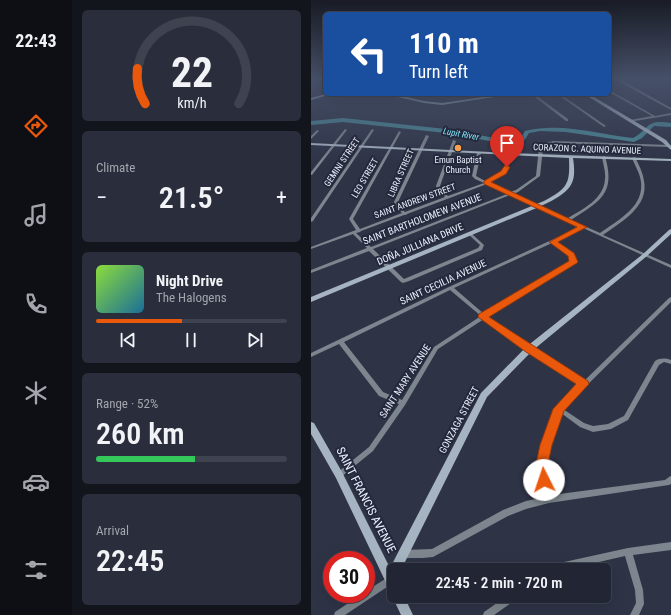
<!DOCTYPE html>
<html lang="en">
<head>
<meta charset="utf-8">
<style>
  body { margin:0; font-family:"Roboto Condensed",sans-serif; background:#2a2e3c; color:#f1f3f6; height:100vh; display:flex; flex-direction:column; font-size:15px; white-space:nowrap }
  * { box-sizing:border-box; margin:0 }
  p { font-size:13px; color:#a2a5ac }
  .icon { flex:none; width:22px; height:22px; fill:none; stroke:currentColor; stroke-width:2; stroke-linecap:round; stroke-linejoin:round }
  .map { position:relative; flex:1; overflow:hidden }
  .sheet { display:flex; flex-direction:column; gap:10px; padding:10px; background:#13151d; width:239px }
  .sheet>* { flex:none }
  .top-card { position:absolute; left:12px; top:12px; width:288px; height:84px; border-radius:6px; box-shadow:0 4px 16px #0002,0 0 0 1px #3f434f; background:#1a4fa0; color:#fff; overflow:hidden }
  .speed { position:absolute; left:12px; top:551px; display:flex; gap:8px; font-size:20px; font-weight:700; text-align:center }
  .speed>* { display:grid; place-content:center; width:52px; height:52px; border-radius:50%; background:#222634; box-shadow:0 4px 16px #0002,0 0 0 1px #3f434f; line-height:1 }
  .speed .limit { border:6px solid #d22; background:#fff; color:#111 }
  .pin { position:absolute; display:grid; place-items:center; width:34px; height:34px; color:#fff; margin:-41px -17px; border-radius:50% 50% 50% 0; rotate:-45deg; box-shadow:0 0 4px #0007 }
  .pin .icon { rotate:45deg }
  .me { position:absolute; width:44px; margin:-22px; rotate:356deg; stroke-linejoin:round; filter:drop-shadow(0 0 3px #0008) }
  .turn { display:flex; align-items:center; gap:14px; height:84px; padding:0 20px; font-size:18px }
  .turn .icon { width:52px; height:52px; stroke-width:2.5 }
  .turn b { display:block; font-size:28px; line-height:34px }
  .big { font-size:30px; font-weight:600; line-height:1.1 }
  .sheet .tile { flex:1; display:flex; flex-direction:column; justify-content:center; gap:6px; min-width:0; padding:0 14px; border-radius:6px; background:#2a2e3c }
  .sheet .dial { align-items:center; gap:0 }
  .dial svg { height:104px; overflow:visible; fill:none; stroke:#3f434f; stroke-width:7; stroke-linecap:round; text-anchor:middle }
  .dial text { fill:#f1f3f6; stroke:none }
  .song { display:flex; align-items:center; gap:12px }
  .cover { width:48px; height:48px; border-radius:6px; background:linear-gradient(135deg,hsl(90 70% 55%),hsl(200 70% 35%)) }
  .played { height:4px; border-radius:2px; background:linear-gradient(90deg,#ea580c 45%,#3f434f 45%) }
  .keys { display:flex; justify-content:space-around; direction:ltr }
  .heat { display:flex; justify-content:space-between; align-items:center; font-size:22px; direction:ltr }
  .charge { height:6px; border-radius:3px; background:linear-gradient(90deg,#34c759 52%,#3f434f 0) }
  .trip { position:absolute; left:76px; top:563px; width:224px; height:40px; border-radius:6px; background:#222634; box-shadow:0 4px 16px #0002,0 0 0 1px #3f434f; font-weight:600; line-height:40px; text-align:center }
  main { display:flex; flex:1; min-height:0 }
  .tab-bar { display:flex; flex-direction:column; width:72px; justify-content:space-around; align-items:center; background:#0e0f15; color:#a2a5ac }
  .tab-bar .icon { width:28px; height:28px }
  .tab-bar .on { color:#ea580c }
  .tab-bar b { font-size:18px; color:#f1f3f6 }
  .map>svg:first-child { display:block }
</style>
</head>
<body>
<main>
<nav class="tab-bar">
<b>22:43</b>
<svg class="icon on" aria-label="directions" viewBox="0 0 24 24"><path d="M12 3l9 9-9 9-9-9zM9 14v-3h6M13 9l2 2-2 2"/></svg>
<svg class="icon" aria-label="music" viewBox="0 0 24 24"><path d="M9 18V5l10-2v13"/><circle cx="6" cy="18" r="3"/><circle cx="16" cy="16" r="3"/></svg>
<svg class="icon" aria-label="phone" viewBox="0 0 24 24"><path d="M5 4h4l2 5-3 2q2 4 5 5l2-3 5 2v4C11 20 4 13 5 4z"/></svg>
<svg class="icon" aria-label="climate" viewBox="0 0 24 24"><path d="M12 3v18M4 7l16 10M4 17L20 7"/></svg>
<svg class="icon" aria-label="car" viewBox="0 0 24 24"><path d="M5 17H2v-5l4-1 3-4h7l3 4 3 1v5h-3M9 17h6M6 11h13"/><circle cx="7" cy="17" r="2"/><circle cx="17" cy="17" r="2"/></svg>
<svg class="icon" aria-label="filters" viewBox="0 0 24 24"><path d="M4 7h16M4 17h16"/><circle cx="9" cy="7" r="2"/><circle cx="15" cy="17" r="2"/></svg>
</nav>
<section class="sheet">
<div class="tile dial"><svg viewBox="0 0 100 80">
<path d="M14 69A42 42 0 1 1 86 69"/>
<path d="M14 69A42 42 0 0 1 8 42" stroke="#ea580c"/>
<text x="50" y="56" font-size="32" font-weight="700">22</text>
<text x="50" y="72" font-size="11">km/h</text>
</svg></div>
<div class="tile"><p>Climate</p>
<div class="heat"><a>−</a><b class="big">21.5°</b><a>+</a></div>
</div>
<div class="tile">
<div class="song"><i class="cover"></i><div><b>Night Drive</b><p>The Halogens</p></div></div>
<div class="played"></div>
<div class="keys"><svg class="icon" aria-label="previous" viewBox="0 0 24 24"><path d="M18 5L8 12l10 7zM5 5v14"/></svg><svg class="icon" aria-label="pause" viewBox="0 0 24 24"><path d="M8 5v14M16 5v14"/></svg><svg class="icon" aria-label="next" viewBox="0 0 24 24"><path d="M6 5l10 7-10 7zM19 5v14"/></svg></div>
</div>
<div class="tile"><p>Range · 52%</p><b class="big">260 km</b><div class="charge"></div></div>
<div class="tile"><p>Arrival</p><b class="big">22:45</b></div>
</section>
<div class="map">
<svg width="360" height="615" viewBox="0 0 360 615">
  <rect width="100%" height="100%" fill="#2e3346"/>
  <g fill="none" stroke-linecap="round" stroke-linejoin="round">
    <path fill="#4a8896" fill-rule="evenodd" d="M32 118 135 129 201 141 209 139 214 131C250 122 286 134 322 138 340 128 334 119 360 123V127L343 126 331 138 323 142 255 132 229 131 218 133 213 141 201 145 135 133 32 122 0 125V121Z"/>
    <path fill="#7d868e" fill-rule="evenodd" d="M305 78H307L360 108V110L305 80Z
      M298 90 344 116 360 113V115L318 122V121L319 120 341 116 298 92Z
      M100 94H103L95 99 93 98Z
      M110 94 122 95 130 94 122 97Z
      M220 94H223L257 119V121H255Z
      M246 94H249L295 126 293 127Z
      M34 129 36 130 1 175H0V172Z
      M61 129 63 130 2 221 0 222V218Z
      M6 130 8 131 0 139V136Z
      M88 131 90 132 42 219 49 229 91 213 85 207 83 202 115 135 118 136 87 202 88 206 94 212 134 197 126 191 125 186 142 140 145 141 129 186V190L137 196 173 183 164 179 161 176 166 153 168 152 170 153 165 176 176 182C190 174 194 169 198 154L201 153 202 154C197 169 193 175 179 183L199 192 205 190 225 176 228 148 232 144 242 141 359 145 360 146 358 147 243 143 234 146 232 148 229 176 207 192 202 194 257 218C272 209 293 199 294 179 295 172 292 164 291 157L294 156C305 194 289 201 260 220L289 233C307 220 333 207 330 182 329 173 324 166 321 158L324 157C328 165 332 173 333 181 338 207 310 222 292 235L360 265V268L272 228 244 242 262 254 265 262V263L177 316 206 338 273 381 358 298 360 297V302L252 409 273 423 282 426 297 424 313 416 344 361C349 358 354 358 360 360V364L353 362 348 365 317 420 300 429 282 432 269 427 250 413 238 445 234 464 241 495 354 480 358 477 360 476V484L358 485 238 503 215 509 197 516 122 557 112 558H93L90 557 89 554 90 551 93 550 121 549 192 510 215 501 234 497 228 464 232 445 246 407 269 384 202 340 173 319 127 349 94 405 62 451 30 477 28 478 26 477 25 475 26 473 58 447 88 404 68 396 28 344 0 357V353L138 287 269 227 199 195 62 249 93 279 167 248 169 245 158 235V233H160L173 245 171 250 98 281 92 283 90 282 58 251 0 273V270L56 248 42 234 0 249V247L45 230 38 219ZM176 184 196 194 60 247 45 233 49 232 50 231 93 215H95L96 214ZM241 243 258 256 261 262 173 314 143 288ZM139 290 170 316 123 347 91 400 72 392 33 342Z
      M360 542V550L322 555 332 590 333 604 328 615H319L325 603 324 590 314 556 253 570H237L238 567 244 564 317 548Z
      M79 576 82 577 83 580 82 583 34 615H23L24 612 51 594H55V591Z
      M196 596H207L206 599 183 615H172L173 612Z"/>
    <path fill="#a6b4c1" fill-rule="evenodd" d="M303 78H311L298 81V79Z
      M15 94H21L0 100V98Z
      M74 94H81L113 101 131 103 193 94H203L131 105 113 103Z
      M273 94H278L355 140 360 146V150L351 142Z
      M0 143 200 153 360 159V161L262 158C263 165 264 173 262 180 258 194 240 201 228 207L0 302V297L233 201C257 188 259 184 258 158L0 145Z
      M360 229V234L336 256 221 351 176 397 90 570H83V596H93L102 615H90L81 596 83 593 79 591 25 478 0 434V422L3 423 31 472 79 568 170 393 215 347 332 254 358 230Z"/>
  </g>
  <linearGradient id="sky" x2="0" y2="1"><stop stop-color="#191c26"/><stop offset="0.48" stop-color="#465068"/><stop offset="1" stop-color="#465068" stop-opacity="0"/></linearGradient>
  <rect width="360" height="164" fill="url(#sky)"/>
  <path fill="#ea580c" stroke="#983908" d="M194 165 199 167 195 174 180 182 276 227 247 242 263 253 267 262 266 263 178 317 277 381 278 384 253 411 241 445 237 464 240 480 238 484 233 486 229 484 225 464 229 445 242 409 265 384 215 352 167 317 168 314 258 261 257 256 238 242 266 227 173 184V181L190 171Z"/>
  <circle fill="#f8a04b" stroke="#24293c" stroke-width="1.5" cx="147" cy="148" r="4"/>
  <g text-anchor="middle" dominant-baseline="central" stroke-width="4" stroke-linejoin="round" paint-order="stroke">
    <g font-size="9" font-style="italic" fill="#81e3fa" stroke="#24293c">
      <text transform="translate(150 134) rotate(10)">Lupit River</text>
    </g>
    <g font-size="9" fill="#eaeefb" stroke="#24293c">
      <text transform="translate(276 149) rotate(2)">CORAZON C. AQUINO AVENUE</text>
      <text transform="translate(31 162) rotate(-56)">GEMINI STREET</text>
      <text transform="translate(90 173) rotate(-66)">LIBRA STREET</text>
      <text transform="translate(54 178) rotate(-60)">LEO STREET</text>
      <text transform="translate(104 201) rotate(-20)">SAINT ANDREW STREET</text>
    </g>
    <g font-size="9" fill="#eaeefb" stroke="#24293c">
      <text x="147" y="160">Emun Baptist<tspan x="147" dy="10">Church</tspan></text>
    </g>
    <g font-size="10" fill="#eaeefb" stroke="#24293c">
      <text transform="translate(111 219) rotate(-21)">SAINT BARTHOLOMEW AVENUE</text>
      <text transform="translate(109 244) rotate(-23)">DOÑA JULLIANA DRIVE</text>
      <text transform="translate(132 282) rotate(-25)">SAINT CECILIA AVENUE</text>
      <text transform="translate(94 381) rotate(-57)">SAINT MARY AVENUE</text>
      <text transform="translate(148 420) rotate(-62)">GONZAGA STREET</text>
    </g>
    <g font-size="12" fill="#eaeefb" stroke="#24293c">
      <text transform="translate(55 500) rotate(63)">SAINT FRANCIS AVENUE</text>
    </g>
  </g>
</svg>
<div class="speed"><div class="limit">30</div></div>
<div class="pin" style="left:196px;top:167px;background:#d93025"><svg class="icon" aria-label="arrive" viewBox="0 0 24 24"><path d="M6 21V4h12l-3 4 3 4H6"/></svg></div>
<svg class="me" style="left:233px;top:480px" viewBox="-20 -20 40 40"><circle r="19" fill="#fff"/><path d="M0-13L10 11 0 6-10 11z" fill="#ea580c"/></svg>
<div class="trip">22:45 · 2 min · 720 m</div>
<div class="top-card">
<div class="turn"><svg class="icon" aria-label="left" viewBox="0 0 24 24"><path d="M17 20v-9H6M10 6l-5 5 5 5"/></svg><div><b>110 m</b>Turn left</div></div>
</div>
</div>
</main>
</body>
</html>
